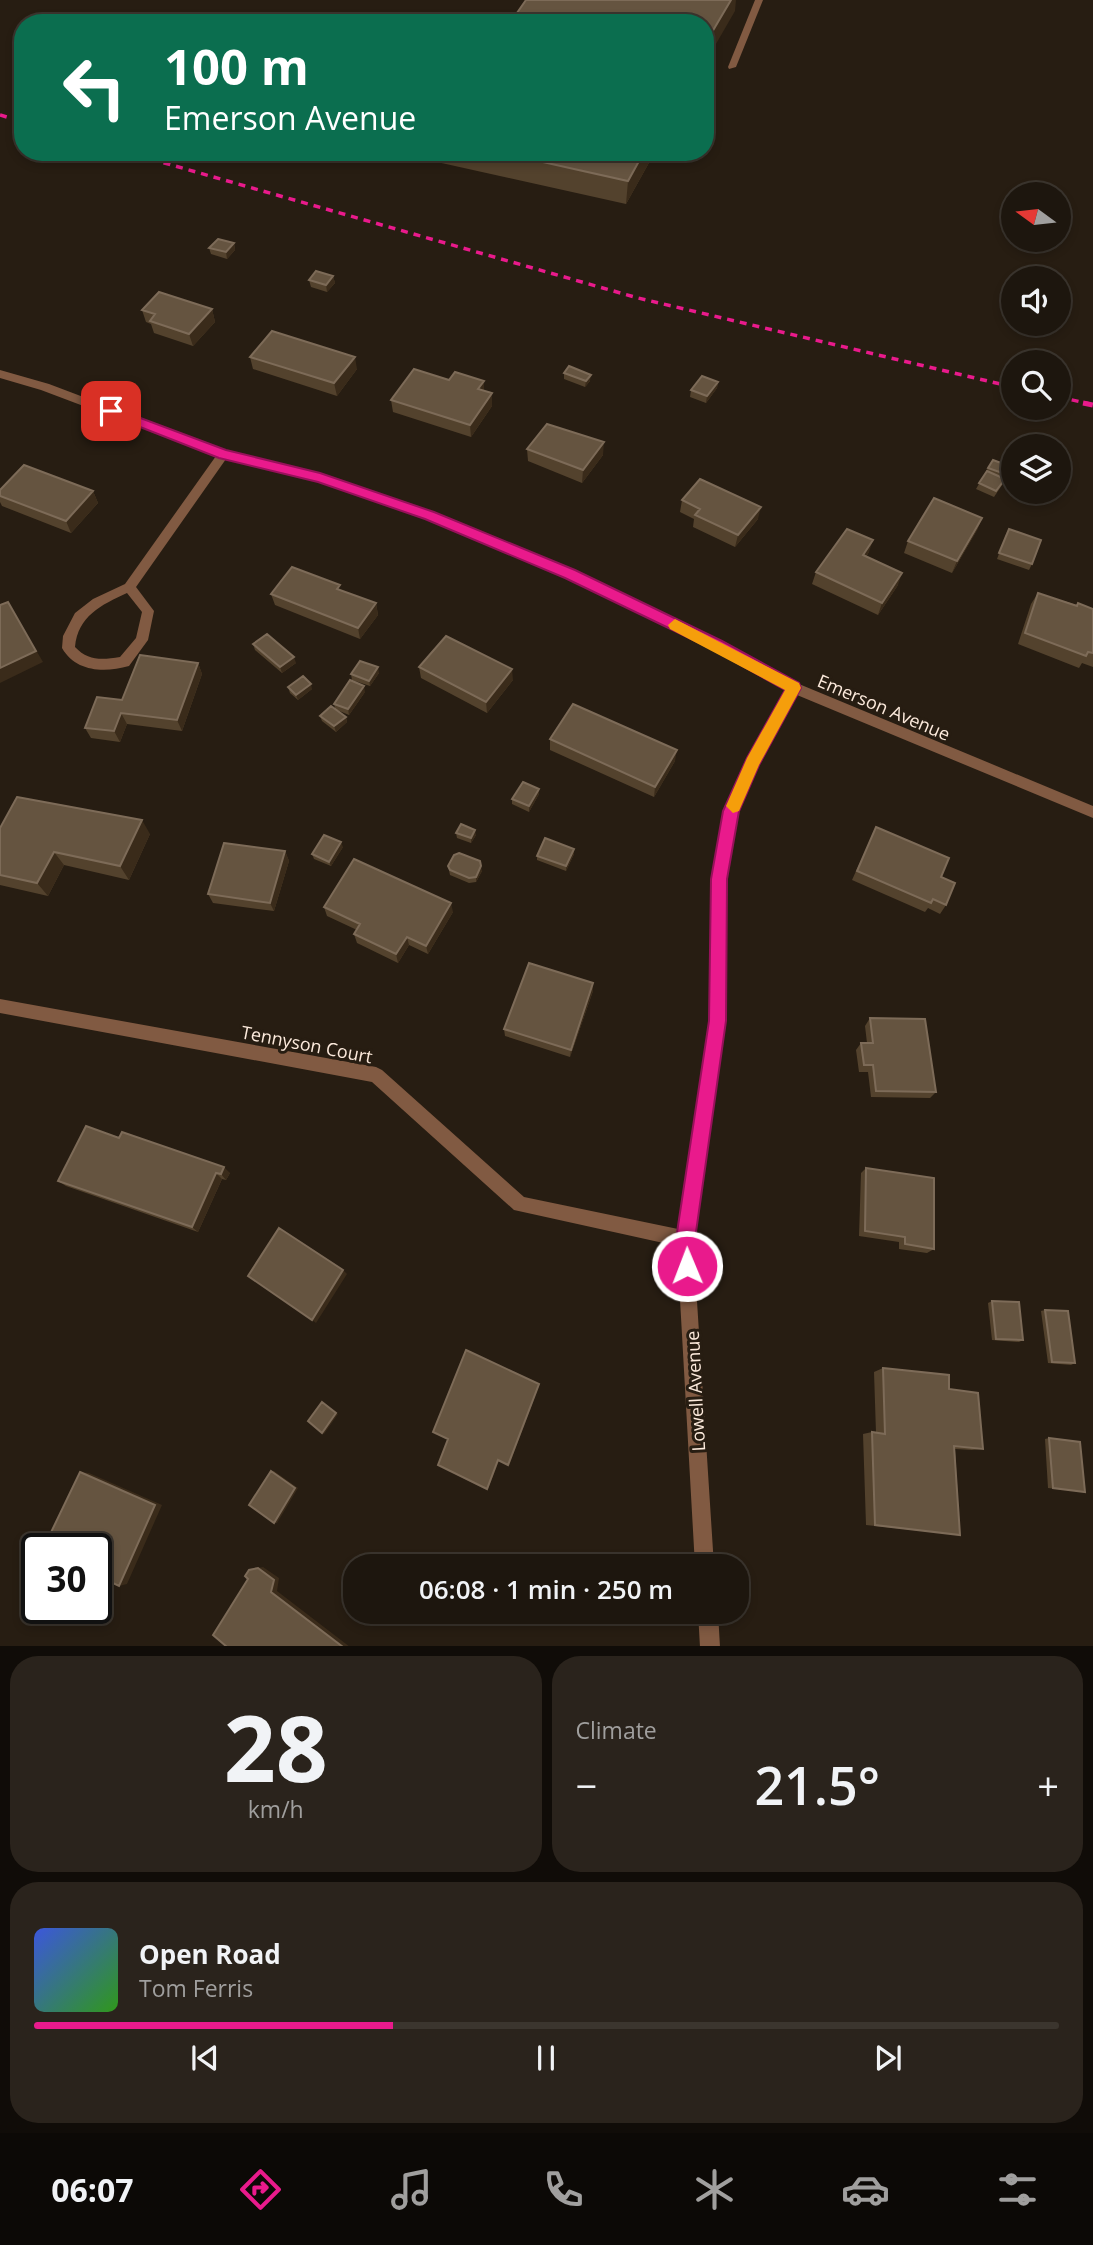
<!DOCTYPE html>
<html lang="en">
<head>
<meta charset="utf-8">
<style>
  body { margin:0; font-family:"Open Sans",sans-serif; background:#2a231c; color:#f1f3f6; height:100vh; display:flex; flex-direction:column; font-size:26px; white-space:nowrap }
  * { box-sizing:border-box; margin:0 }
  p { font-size:23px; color:#a09f9e }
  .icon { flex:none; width:38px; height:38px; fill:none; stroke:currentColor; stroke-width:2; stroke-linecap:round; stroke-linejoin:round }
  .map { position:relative; height:1646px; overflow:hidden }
  .drawer { display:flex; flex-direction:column; gap:10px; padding:10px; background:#100c08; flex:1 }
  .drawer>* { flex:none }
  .hud { position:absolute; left:14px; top:14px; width:700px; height:147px; border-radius:28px; box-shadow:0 4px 10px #0003,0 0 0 2px #3b352e; background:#0b6e4f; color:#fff; overflow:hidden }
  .needle { width:46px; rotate:285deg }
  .fabs { position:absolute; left:1001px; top:182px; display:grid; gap:14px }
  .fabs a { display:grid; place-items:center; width:70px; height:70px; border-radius:50%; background:#1d160e; box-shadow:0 4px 10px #0003,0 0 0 2px #3b352e; font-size:35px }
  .speed { position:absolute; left:21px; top:1533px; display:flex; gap:14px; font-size:35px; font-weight:700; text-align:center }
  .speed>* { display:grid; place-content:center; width:91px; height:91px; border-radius:50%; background:#1d160e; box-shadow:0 4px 10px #0003,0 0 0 2px #3b352e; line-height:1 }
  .speed .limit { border:4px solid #111; border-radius:10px; background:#fff; color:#111 }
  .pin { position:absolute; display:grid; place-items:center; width:60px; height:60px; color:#fff; margin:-30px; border-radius:14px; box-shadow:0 4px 10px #0006 }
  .me { position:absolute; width:77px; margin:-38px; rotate:359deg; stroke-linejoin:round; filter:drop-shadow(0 0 5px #0008) }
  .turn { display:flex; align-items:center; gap:24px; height:147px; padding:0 35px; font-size:32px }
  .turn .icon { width:91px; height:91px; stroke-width:2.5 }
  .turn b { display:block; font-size:49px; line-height:60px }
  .big { font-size:52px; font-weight:600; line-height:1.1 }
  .drawer .widget { flex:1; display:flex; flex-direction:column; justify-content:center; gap:10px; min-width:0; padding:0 24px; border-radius:28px; background:#2a231c }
  .drawer .dial { align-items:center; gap:0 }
  .dial b { font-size:91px; line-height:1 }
  .song { display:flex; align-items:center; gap:21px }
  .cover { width:84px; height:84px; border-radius:10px; background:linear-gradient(135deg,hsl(230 70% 55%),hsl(110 70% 35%)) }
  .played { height:7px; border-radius:4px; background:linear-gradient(90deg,#e91a8c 35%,#3b352e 35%) }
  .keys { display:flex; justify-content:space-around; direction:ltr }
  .heat { display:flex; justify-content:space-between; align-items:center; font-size:38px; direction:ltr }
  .drawer .tiles { flex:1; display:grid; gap:10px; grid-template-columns:1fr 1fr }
  .widget:last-child { grid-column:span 2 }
  .trip { position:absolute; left:343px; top:1554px; width:406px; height:70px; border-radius:28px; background:#1d160e; box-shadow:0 4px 10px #0003,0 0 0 2px #3b352e; font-weight:600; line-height:70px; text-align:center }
  .menu { display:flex; height:112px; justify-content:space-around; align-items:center; background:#0c0906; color:#a09f9e }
  .menu .icon { width:49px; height:49px }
  .menu .active { color:#e91a8c }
  .menu b { font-size:32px; color:#f1f3f6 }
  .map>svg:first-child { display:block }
</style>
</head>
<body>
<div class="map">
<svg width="1093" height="1647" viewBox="0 0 1093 1647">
  <rect width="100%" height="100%" fill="#271d12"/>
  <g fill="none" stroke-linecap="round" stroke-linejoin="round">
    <path fill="#815a42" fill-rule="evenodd" d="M755 0H763L736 67 729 69 728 67Z"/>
    <path fill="#815a42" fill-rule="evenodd" d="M0 370 49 384 226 451 320 474 434 512 574 571 722 641 799 684 1093 806V818L797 695 759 765 738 811 726 879V1021L693 1239 714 1566H695L677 1246 514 1210 372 1082 0 1013V999L376 1067 382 1070 524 1197 678 1229 710 1021 712 879 724 811 748 759 786 690C639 607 481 530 319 482 288 473 257 466 226 459L136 587 154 611 148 640 129 666C104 673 76 672 62 648L63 636 75 613 93 599 125 584 216 456 41 390 0 378ZM127 593 142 612 136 638 120 657C102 660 88 661 75 647 78 616 101 605 127 593Z
      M698 1612H718L720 1647H700Z"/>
    <path stroke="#e91a8c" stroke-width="3.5" stroke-dasharray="7 6" stroke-linecap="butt" d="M0 115 23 122
      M126 152 638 298 1013 387
      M1059 397 1090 404"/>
    <path stroke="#e91a8c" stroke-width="5" stroke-dasharray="10 8" stroke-linecap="butt" d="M1083 403 1093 405"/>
  </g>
  <path fill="#53422d" d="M428 152H655L626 204 428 160Z
    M234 243 235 250 227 259 211 254 209 248Z
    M333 276 335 283 327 292 311 287 309 280Z
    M212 309 215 322 193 346 154 333 151 324 146 322 142 310Z
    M250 357 357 369 337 396 253 369Z
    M564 373 590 381 585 387 564 379Z
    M449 380 484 381V391L492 393V406L471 437 393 412 391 400Z
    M718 382 717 388 706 403 690 397 691 390Z
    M527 449 603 455 582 483 528 461Z
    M988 468 1010 473 994 497 976 489Z
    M0 490 93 491 98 503 71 533 2 506 0 502Z
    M682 500 758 519 735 547 693 527 694 519 680 512Z
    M982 518 977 530 952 573 904 553 908 541Z
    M1006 535 1032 564 1029 570 997 559Z
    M869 552 866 557 898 585 878 615 812 584 816 572Z
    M341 590 376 603 378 615 360 639 275 605 271 594Z
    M1038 593 1077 605 1093 609V667L1082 663 1079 668 1018 644 1031 604Z
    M253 644 296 663 282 673 255 650Z
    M198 663 202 674 182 731 127 724 120 742 91 738 85 728 122 700Z
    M419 667 513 680 487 713 421 678Z
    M379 673 370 686 352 680 351 674Z
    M288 687 312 689 298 700 290 693Z
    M365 692 349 715 337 710 346 717 347 722 336 732 322 721 320 716 335 708 334 704Z
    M550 739 675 761 654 797 550 750Z
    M539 794 529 812 512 804V799Z
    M876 827 941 877 946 905 940 914 928 908 925 912 852 880Z
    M0 828 150 834 129 880 64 865 48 896 0 885Z
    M456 833 476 835 471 843 457 838Z
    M343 847 331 866 314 859 312 854Z
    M285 851 289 861 274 911 213 903 208 894Z
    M574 854 566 871 537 860V856Z
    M448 866 482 871 476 882 469 883 450 875Z
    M324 907 453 912 428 954 409 945 398 963 357 943 354 934 357 930 327 916Z
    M593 991 570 1057 505 1036 504 1029Z
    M870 1018 936 1092 930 1098 871 1097 868 1072H859L856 1050 861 1043H867L865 1026Z
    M119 1138 230 1173 226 1180 222 1179 198 1232 66 1186 58 1181Z
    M866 1168 934 1249 927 1253 899 1249V1242L859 1236 861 1173Z
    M992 1301 1023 1340 1019 1342 992 1340 988 1303Z
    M1045 1310 1075 1363 1071 1365 1048 1363 1041 1311Z
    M883 1368 949 1389 983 1449 972 1450 955 1449 960 1535 866 1525 863 1434 872 1432 876 1433 874 1372Z
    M1049 1438 1085 1492 1048 1488 1045 1439Z"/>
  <path fill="#3a2b1a" d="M731 0H736L735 11 705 63V44Z
    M644 152H655L626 204 628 181Z
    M234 243 235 250 227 259 226 252Z
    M333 276 335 283 327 292 326 285Z
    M212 309 215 322 193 346 189 334Z
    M355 357 357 369 337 396 334 383Z
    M591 375 590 381 585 387 586 381Z
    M484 381V394L478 389Z
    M718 382 717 388 706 403 707 396Z
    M492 393V406L471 437 470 425Z
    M604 442 603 455 582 483 583 470Z
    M93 491 98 503 71 533 66 521Z
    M761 507 758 519 735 547 738 535Z
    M982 518 977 530 952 573 957 561Z
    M873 540 869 552 859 567 863 555Z
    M902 573 898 585 878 615 882 603Z
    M8 602 43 662 0 683V668Z
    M376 603 378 615 360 639 358 628Z
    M294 657 296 663 282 673 280 667Z
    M198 663 202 674 182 731 177 720Z
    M378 667 379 673 370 686 369 681Z
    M512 669 513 680 487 713 486 702Z
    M311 684 312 689 298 700 296 695Z
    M364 686 365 692 349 715 348 709Z
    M121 713 127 724 120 742 114 731Z
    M346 717 347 722 336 732 334 726Z
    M677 750 675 761 654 797 655 787Z
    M539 789V794L529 812V806Z
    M142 820 150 834 129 880 120 866Z
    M475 830 476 835 471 843V838Z
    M341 842 343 847 331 866 329 862Z
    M574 849V854L566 871V866Z
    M285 851 289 861 274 911 270 903Z
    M54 852 64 865 48 896 37 883Z
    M481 866 482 871 476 882V877Z
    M451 903 453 912 428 954 426 946Z
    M407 937 409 945 398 963 396 954Z
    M593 983V991L570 1057 571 1050Z
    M224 1167 230 1173 226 1180 221 1174Z
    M216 1173 222 1179 198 1232 192 1227Z
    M343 1270 347 1274 316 1323 312 1320Z
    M539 1384V1386L509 1466 508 1465Z
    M322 1402 338 1414 324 1434 322 1433Z
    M498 1460 499 1461 488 1489H487Z
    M271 1471H274L298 1488 277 1523H274Z
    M80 1472 89 1473 162 1505 127 1584 119 1586Z
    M263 1567 279 1578 277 1591 350 1647H343L271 1592 258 1568Z"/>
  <path fill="#655440" stroke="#7d6b58" stroke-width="2" d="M526 0H731L705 44V23H510Z
    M498 152H644L628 181Z
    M218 239 234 243 226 252 209 248Z
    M316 271 333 276 326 285 309 280Z
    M159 292 212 309 189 334 150 321 155 314 142 310Z
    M272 331 355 357 334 383 250 357Z
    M569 366 591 375 586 381 564 373Z
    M414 369 449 380 455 372 484 381 478 389 492 393 470 425 391 400Z
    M702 376 718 382 707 396 691 390Z
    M547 424 604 442 583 470 527 449Z
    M993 460 1012 467 1008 475 988 468Z
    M24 465 93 491 66 521 0 496V490Z
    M987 471 1005 479 996 491 979 483Z
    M700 479 761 507 738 535 695 515 700 509 682 500Z
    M934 498 982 518 957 561 908 541Z
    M847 529 873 540 863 555 902 573 882 603 816 572Z
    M1009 529 1041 540 1032 564 999 553Z
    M292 567 340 585 337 589 376 603 358 628 271 594Z
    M1038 593 1077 606 1078 603 1093 609V653L1088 652 1086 656 1025 633Z
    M8 602 36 651 0 668V605Z
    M267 634 294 657 280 667 253 644Z
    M446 636 512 669 486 702 419 667Z
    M140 655 198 663 177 720 121 713 114 731 85 728 97 697 122 700Z
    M360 661 378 667 369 681 351 674Z
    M303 676 311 684 296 695 288 687Z
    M350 680 364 686 348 709 334 704Z
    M573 704 677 750 655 787 550 739Z
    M331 706 346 717 334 726 320 716Z
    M523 782 539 789 529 806 512 799Z
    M17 797 142 820 120 866 54 852 37 883 0 875V828Z
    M461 824 475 830 471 838 456 833Z
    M876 827 949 858 941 877 955 883 946 905 933 899 931 903 857 871Z
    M324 835 341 842 329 862 312 854Z
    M545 838 574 849 566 866 537 856Z
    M224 843 285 851 270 903 208 894Z
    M459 853 480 861 481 866 476 877 469 878 450 870 448 866 454 855Z
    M354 859 451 903 426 946 407 937 396 954 354 934 360 924 324 907Z
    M529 963 593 983 571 1050 504 1029Z
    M870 1018 925 1019 936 1092 876 1091 873 1065H864L861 1043H873Z
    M86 1126 119 1138 122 1132 224 1167 221 1174 216 1173 192 1227 58 1181Z
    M866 1168 934 1178V1249L905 1244V1237L865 1231Z
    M279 1228 343 1270 312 1320 248 1276Z
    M992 1301 1019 1302 1023 1340 996 1339Z
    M1045 1310 1068 1311 1075 1363 1052 1362Z
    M466 1350 539 1384 508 1465 498 1460 487 1489 438 1465 448 1439 433 1432Z
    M883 1368 949 1375V1389L978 1393 983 1449 954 1446 960 1535 875 1525 872 1432 885 1434Z
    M322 1402 336 1413 322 1433 308 1421Z
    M1049 1438 1080 1442 1085 1492 1053 1488Z
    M271 1471 295 1488 274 1523 249 1505Z
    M80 1472 155 1505 119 1586 96 1575V1549H43Z
    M258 1568 274 1580 271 1592 343 1647H227L213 1635 248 1579 245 1576 249 1570Z"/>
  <path fill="#e91a8c" stroke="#97115b" stroke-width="2" d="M111 407 226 450 320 473 434 512 575 570 722 641 799 683 801 688 759 765 739 811 727 879 726 1021 695 1239 697 1266 694 1273 687 1276 680 1273 676 1239 709 1021 711 879 723 811 747 758 785 690 712 649 565 578 425 519 318 482 219 458 107 414V408Z"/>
  <path fill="#f59e0b" d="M675 619 799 683 801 688 759 765 739 811 733 813 726 806 747 758 785 690 670 629 668 625Z"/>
  <g text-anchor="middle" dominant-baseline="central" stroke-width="6" stroke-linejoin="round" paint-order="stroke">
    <g font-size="18" fill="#fceadc" stroke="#271d12">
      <text transform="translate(884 707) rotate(23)">Emerson Avenue</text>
      <text transform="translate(307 1044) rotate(11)">Tennyson Court</text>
      <text transform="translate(695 1391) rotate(-93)">Lowell Avenue</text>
    </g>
  </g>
</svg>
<div class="fabs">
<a><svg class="needle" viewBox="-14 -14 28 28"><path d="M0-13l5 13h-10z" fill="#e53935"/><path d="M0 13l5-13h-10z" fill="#a09f9e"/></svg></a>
<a><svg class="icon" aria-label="sound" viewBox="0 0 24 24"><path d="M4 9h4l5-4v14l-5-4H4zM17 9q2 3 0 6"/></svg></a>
<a><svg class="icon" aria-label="search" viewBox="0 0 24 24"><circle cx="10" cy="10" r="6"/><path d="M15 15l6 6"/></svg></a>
<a><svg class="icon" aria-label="layers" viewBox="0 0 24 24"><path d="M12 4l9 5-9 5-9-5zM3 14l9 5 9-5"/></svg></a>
</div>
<div class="speed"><div class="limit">30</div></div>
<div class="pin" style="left:111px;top:411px;background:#d93025"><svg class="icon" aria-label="arrive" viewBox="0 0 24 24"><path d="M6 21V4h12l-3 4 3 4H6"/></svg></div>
<svg class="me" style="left:687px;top:1266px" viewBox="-20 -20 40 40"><circle r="17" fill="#e91a8c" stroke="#fff" stroke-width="3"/><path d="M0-11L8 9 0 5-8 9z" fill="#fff"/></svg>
<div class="trip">06:08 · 1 min · 250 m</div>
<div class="hud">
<div class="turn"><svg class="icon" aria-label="left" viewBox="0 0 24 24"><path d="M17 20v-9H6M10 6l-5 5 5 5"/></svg><div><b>100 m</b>Emerson Avenue</div></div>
</div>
</div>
<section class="drawer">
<div class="tiles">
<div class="widget dial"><b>28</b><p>km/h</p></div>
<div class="widget"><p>Climate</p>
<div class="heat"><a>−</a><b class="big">21.5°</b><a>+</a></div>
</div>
<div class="widget">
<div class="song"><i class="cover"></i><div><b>Open Road</b><p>Tom Ferris</p></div></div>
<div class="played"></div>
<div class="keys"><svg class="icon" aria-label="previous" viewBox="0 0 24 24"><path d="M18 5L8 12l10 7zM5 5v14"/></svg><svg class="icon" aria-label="pause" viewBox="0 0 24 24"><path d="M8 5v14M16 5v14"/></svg><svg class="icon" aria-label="next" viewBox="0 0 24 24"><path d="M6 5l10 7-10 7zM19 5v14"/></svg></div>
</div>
</div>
</section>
<nav class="menu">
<b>06:07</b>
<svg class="icon active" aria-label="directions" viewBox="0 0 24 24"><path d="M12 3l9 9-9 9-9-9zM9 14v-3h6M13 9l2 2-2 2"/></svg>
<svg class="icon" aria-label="music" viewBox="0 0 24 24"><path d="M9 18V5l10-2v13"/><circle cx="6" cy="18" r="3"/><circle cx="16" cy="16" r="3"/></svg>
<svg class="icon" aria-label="phone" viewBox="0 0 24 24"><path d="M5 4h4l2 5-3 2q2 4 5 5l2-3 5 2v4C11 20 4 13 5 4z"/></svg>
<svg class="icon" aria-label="climate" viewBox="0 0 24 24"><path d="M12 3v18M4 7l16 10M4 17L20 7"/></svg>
<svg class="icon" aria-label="car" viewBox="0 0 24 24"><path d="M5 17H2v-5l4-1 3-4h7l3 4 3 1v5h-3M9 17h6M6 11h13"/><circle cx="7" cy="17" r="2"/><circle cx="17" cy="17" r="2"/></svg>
<svg class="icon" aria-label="filters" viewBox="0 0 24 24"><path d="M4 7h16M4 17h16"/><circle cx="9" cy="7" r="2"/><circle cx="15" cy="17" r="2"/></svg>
</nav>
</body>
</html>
